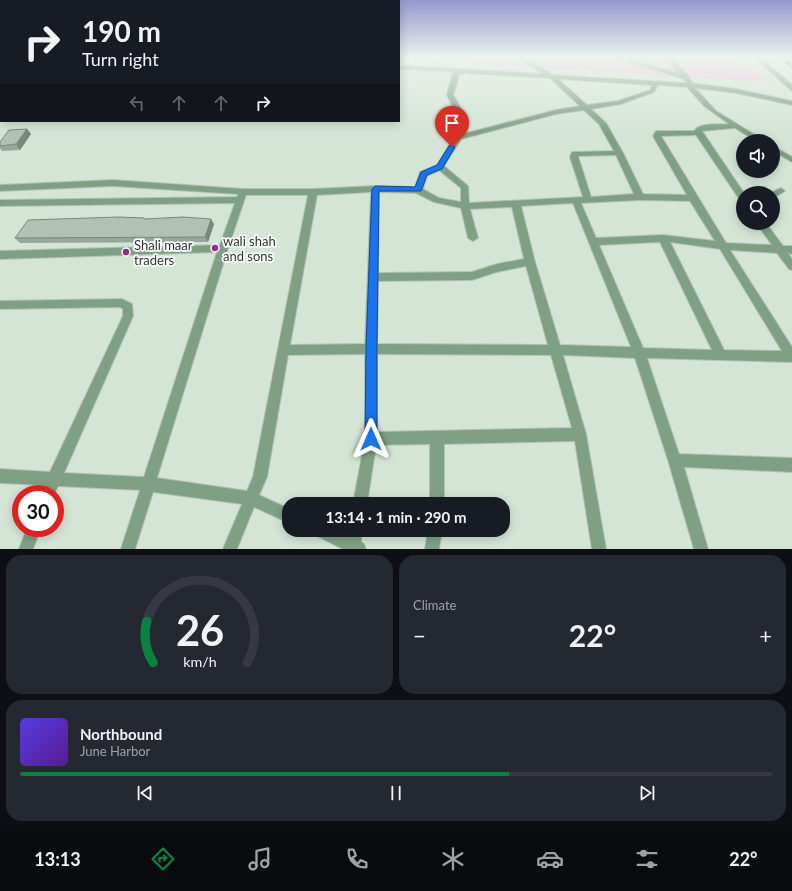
<!DOCTYPE html>
<html lang="en">
<head>
<meta charset="utf-8">
<style>
  body { margin:0; font-family:Lato,sans-serif; background:#242831; color:#f1f3f6; height:100vh; display:flex; flex-direction:column; font-size:15px; white-space:nowrap }
  * { box-sizing:border-box; margin:0 }
  p { font-size:13px; color:#9ea1a6 }
  .icon { flex:none; width:22px; height:22px; fill:none; stroke:currentColor; stroke-width:2; stroke-linecap:round; stroke-linejoin:round }
  .map { position:relative; height:549px; overflow:hidden }
  .drawer { display:flex; flex-direction:column; gap:6px; padding:6px; background:#0d0f14; flex:1 }
  .drawer>* { flex:none }
  .top-card { position:absolute; left:0px; top:0px; width:400px; height:122px; box-shadow:0 2px 10px #0003; background:#171b24; color:#f1f3f6; overflow:hidden }
  .tools { position:absolute; left:736px; top:134px; display:grid; gap:8px }
  .tools a { display:grid; place-items:center; width:44px; height:44px; border-radius:50%; background:#171b24; box-shadow:0 2px 10px #0003; font-size:20px }
  .speed { position:absolute; left:12px; top:485px; display:flex; gap:8px; font-size:20px; font-weight:700; text-align:center }
  .speed>* { display:grid; place-content:center; width:52px; height:52px; border-radius:50%; background:#171b24; box-shadow:0 2px 10px #0003; line-height:1 }
  .speed .limit { border:6px solid #d22; background:#fff; color:#111 }
  .pin { position:absolute; display:grid; place-items:center; width:34px; height:34px; color:#fff; margin:-41px -17px; border-radius:50% 50% 50% 0; rotate:-45deg; box-shadow:0 0 4px #0007 }
  .pin .icon { rotate:45deg }
  .me { position:absolute; width:44px; margin:-22px; rotate:0deg; stroke-linejoin:round; filter:drop-shadow(0 0 3px #0008) }
  .turn { display:flex; align-items:center; gap:14px; height:84px; padding:0 16px; font-size:18px }
  .turn .icon { width:52px; height:52px; stroke-width:2.5 }
  .turn b { display:block; font-size:28px; line-height:34px }
  .lanes { display:flex; align-items:center; height:38px; padding:0 16px; background:#0003; justify-content:center; gap:20px; direction:ltr }
  .lanes .off { opacity:.35 }
  .big { font-size:30px; font-weight:700; line-height:1.1 }
  .drawer .tile { flex:1; display:flex; flex-direction:column; justify-content:center; gap:6px; min-width:0; padding:0 14px; border-radius:16px; background:#242831 }
  .drawer .dial { align-items:center; gap:0 }
  .dial svg { height:104px; overflow:visible; fill:none; stroke:#363941; stroke-width:7; stroke-linecap:round; text-anchor:middle }
  .dial text { fill:#f1f3f6; stroke:none }
  .song { display:flex; align-items:center; gap:12px }
  .cover { width:48px; height:48px; border-radius:6px; background:linear-gradient(135deg,hsl(250 70% 55%),hsl(270 70% 35%)) }
  .played { height:4px; border-radius:2px; background:linear-gradient(90deg,#0b8043 65%,#363941 65%) }
  .keys { display:flex; justify-content:space-around; direction:ltr }
  .heat { display:flex; justify-content:space-between; align-items:center; font-size:22px; direction:ltr }
  .drawer .tiles { flex:1; display:grid; gap:6px; grid-template-columns:1fr 1fr }
  .tile:last-child { grid-column:span 2 }
  .trip { position:absolute; left:282px; top:497px; width:228px; height:40px; border-radius:16px; background:#171b24; box-shadow:0 2px 10px #0003; font-weight:700; line-height:40px; text-align:center }
  .menu { display:flex; height:64px; justify-content:space-around; align-items:center; background:#090b0e; color:#9ea1a6 }
  .menu .icon { width:28px; height:28px }
  .menu .current { color:#0b8043 }
  .menu b { font-size:18px; color:#f1f3f6 }
  .map>svg:first-child { display:block }
</style>
</head>
<body>
<div class="map">
<svg width="792" height="549" viewBox="0 0 792 549">
  <rect width="100%" height="100%" fill="#d4e5d6"/>
  <path fill="#f2bce4" d="M399 57H735L766 82 399 59Z"/>
  <g fill="none" stroke-linecap="round" stroke-linejoin="round">
    <defs>
      <path id="minor" d="M516 57H523L553 75 686 83 684 79 613 57H621L678 73 672 66 670 57H676L679 66 689 76 692 83 736 89 792 101V105L736 93 695 88 716 111 765 141H756L735 128 702 131 744 193 743 201 740 200 696 135 661 136 726 243 772 245 756 223H766L783 246H792V254L788 253 792 259V270L789 269 777 253 730 250 792 347V362L647 358 679 454 792 458V472L684 467 708 549H694L668 460 635 358 563 355 586 434 606 549H592L575 441 444 444V504H430V444L376 445 367 504H353L365 439V354L288 355 267 477 259 495 289 509V523L254 507 237 549H223L242 504 153 492 135 549H121L140 490 58 486 54 494H40L44 485 0 483V469L50 472 123 316V309L120 307 0 309V301L122 299 132 304 133 316 64 473 144 477 217 252 0 259V251L220 245 235 203 0 206V200L237 197 238 194 113 186 0 191V185L113 180 243 189H313L375 186 415 187 420 172 437 165 454 137 458 123 456 113 447 95 453 72 399 69V65L543 74ZM460 73 550 78 580 106 556 110 463 134C467 116 462 110 453 95ZM558 79 652 85 650 90 618 101 587 105ZM658 85 687 87 704 106 729 124C719 125 700 122 694 131H656L653 136 687 195 643 194 623 153 606 123 591 109 621 104 654 92ZM584 110 599 124 614 151 575 152H572L570 157 583 197 469 203 468 186 444 166 461 139 556 114ZM616 155 634 194 591 197 578 156ZM439 170 461 188V202L439 198 423 189 427 176ZM371 192 365 344 290 345 317 195ZM379 192 416 193 434 202 461 208 468 238 473 241 478 238 470 209 512 207 524 259 497 264 472 272 378 273ZM246 195H308L253 477 247 491 157 478 228 248ZM640 200 690 201 715 241 663 235 596 238 581 203ZM573 203 631 347 560 345 535 262 521 206ZM660 242 712 350 643 348 599 245ZM670 242 720 249 782 351 724 350ZM526 266 548 345 377 344 378 281 472 280 497 272ZM377 354 551 355 572 428 377 432Z
        M754 57H760L792 85V91Z
        M0 74H1V78H0Z
        M773 146 792 157V162L773 151Z
        M781 188 785 191 773 198V193H770Z
        M27 528H41L33 549H19Z
        M313 530H336L347 535 348 530H362L361 542 364 544 366 549H343L315 535Z
        M428 530H442L439 549H425Z"/>
    </defs>
    <use href="#minor" stroke="#b3c2b5" stroke-width="2"/>
    <use href="#minor" fill="#80a086" fill-rule="evenodd"/>
    <defs>
      <path id="rail" d="M781 57 792 66"/>
    </defs>
    <use href="#rail" stroke="#414942" stroke-width="3"/>
    <use href="#rail" stroke="#fff" stroke-width="2" stroke-dasharray="6" stroke-linecap="butt"/>
  </g>
  <path fill="#97a79a" d="M27 129 31 134 20 150 2 151 0 148V142Z
    M145 219 214 224 208 242 20 243 15 238Z"/>
  <path fill="#7b887d" d="M27 129 31 134 20 150 16 144Z
    M211 219 214 224 208 242 205 237Z"/>
  <path fill="#b0c2b3" stroke="#7b887d" d="M27 129 16 144 0 146V142L9 130Z
    M119 217 144 218V219L183 217 211 219 205 237 15 238 28 220Z"/>
  <linearGradient id="sky" x2="0" y2="1"><stop stop-color="#9598ce"/><stop offset="0.43" stop-color="#ecf3ed"/><stop offset="1" stop-color="#ecf3ed" stop-opacity="0"/></linearGradient>
  <rect width="792" height="133" fill="url(#sky)"/>
  <path fill="#1a73e8" stroke="#114b97" d="M452 145 455 147 442 169 427 175 421 191H379L377 348V439L375 443 371 445 367 443 365 439 366 348 372 189 375 186 415 187 421 172 437 165 449 146Z"/>
  <g fill="#992886" stroke="#fff" stroke-width="1.5">
    <circle cx="215" cy="248" r="4"/>
    <circle cx="126" cy="252" r="4"/>
  </g>
  <g text-anchor="middle" dominant-baseline="central" stroke-width="3.5" stroke-linejoin="round" paint-order="stroke">
    <g font-size="13" fill="#2e352f" stroke="#fff" text-anchor="start">
      <text x="223" y="241">wali shah<tspan x="223" dy="15">and sons</tspan></text>
      <text x="134" y="245">Shali maar<tspan x="134" dy="15">traders</tspan></text>
    </g>
  </g>
</svg>
<div class="tools">
<a><svg class="icon" aria-label="sound" viewBox="0 0 24 24"><path d="M4 9h4l5-4v14l-5-4H4zM17 9q2 3 0 6"/></svg></a>
<a><svg class="icon" aria-label="search" viewBox="0 0 24 24"><circle cx="10" cy="10" r="6"/><path d="M15 15l6 6"/></svg></a>
</div>
<div class="speed"><div class="limit">30</div></div>
<div class="pin" style="left:452px;top:147px;background:#d93025"><svg class="icon" aria-label="arrive" viewBox="0 0 24 24"><path d="M6 21V4h12l-3 4 3 4H6"/></svg></div>
<svg class="me" style="left:371px;top:439px" viewBox="-20 -20 40 40"><path d="M0-17L14 15 0 8-14 15z" fill="#1a73e8" stroke="#fff" stroke-width="4"/></svg>
<div class="trip">13:14 · 1 min · 290 m</div>
<div class="top-card">
<div class="turn"><svg class="icon" aria-label="right" viewBox="0 0 24 24"><path d="M7 20v-9h11M14 6l5 5-5 5"/></svg><div><b>190 m</b>Turn right</div></div>
<div class="lanes"><svg class="icon off" aria-label="left" viewBox="0 0 24 24"><path d="M17 20v-9H6M10 6l-5 5 5 5"/></svg><svg class="icon off" aria-label="ahead" viewBox="0 0 24 24"><path d="M12 20V5M6 11l6-6 6 6"/></svg><svg class="icon off" aria-label="ahead" viewBox="0 0 24 24"><path d="M12 20V5M6 11l6-6 6 6"/></svg><svg class="icon" aria-label="right" viewBox="0 0 24 24"><path d="M7 20v-9h11M14 6l5 5-5 5"/></svg></div>
</div>
</div>
<section class="drawer">
<div class="tiles">
<div class="tile dial"><svg viewBox="0 0 100 80">
<path d="M14 69A42 42 0 1 1 86 69"/>
<path d="M14 69A42 42 0 0 1 9 37" stroke="#0b8043"/>
<text x="50" y="56" font-size="32" font-weight="700">26</text>
<text x="50" y="72" font-size="11">km/h</text>
</svg></div>
<div class="tile"><p>Climate</p>
<div class="heat"><a>−</a><b class="big">22°</b><a>+</a></div>
</div>
<div class="tile">
<div class="song"><i class="cover"></i><div><b>Northbound</b><p>June Harbor</p></div></div>
<div class="played"></div>
<div class="keys"><svg class="icon" aria-label="previous" viewBox="0 0 24 24"><path d="M18 5L8 12l10 7zM5 5v14"/></svg><svg class="icon" aria-label="pause" viewBox="0 0 24 24"><path d="M8 5v14M16 5v14"/></svg><svg class="icon" aria-label="next" viewBox="0 0 24 24"><path d="M6 5l10 7-10 7zM19 5v14"/></svg></div>
</div>
</div>
</section>
<nav class="menu">
<b>13:13</b>
<svg class="icon current" aria-label="directions" viewBox="0 0 24 24"><path d="M12 3l9 9-9 9-9-9zM9 14v-3h6M13 9l2 2-2 2"/></svg>
<svg class="icon" aria-label="music" viewBox="0 0 24 24"><path d="M9 18V5l10-2v13"/><circle cx="6" cy="18" r="3"/><circle cx="16" cy="16" r="3"/></svg>
<svg class="icon" aria-label="phone" viewBox="0 0 24 24"><path d="M5 4h4l2 5-3 2q2 4 5 5l2-3 5 2v4C11 20 4 13 5 4z"/></svg>
<svg class="icon" aria-label="climate" viewBox="0 0 24 24"><path d="M12 3v18M4 7l16 10M4 17L20 7"/></svg>
<svg class="icon" aria-label="car" viewBox="0 0 24 24"><path d="M5 17H2v-5l4-1 3-4h7l3 4 3 1v5h-3M9 17h6M6 11h13"/><circle cx="7" cy="17" r="2"/><circle cx="17" cy="17" r="2"/></svg>
<svg class="icon" aria-label="filters" viewBox="0 0 24 24"><path d="M4 7h16M4 17h16"/><circle cx="9" cy="7" r="2"/><circle cx="15" cy="17" r="2"/></svg>
<b>22°</b>
</nav>
</body>
</html>
